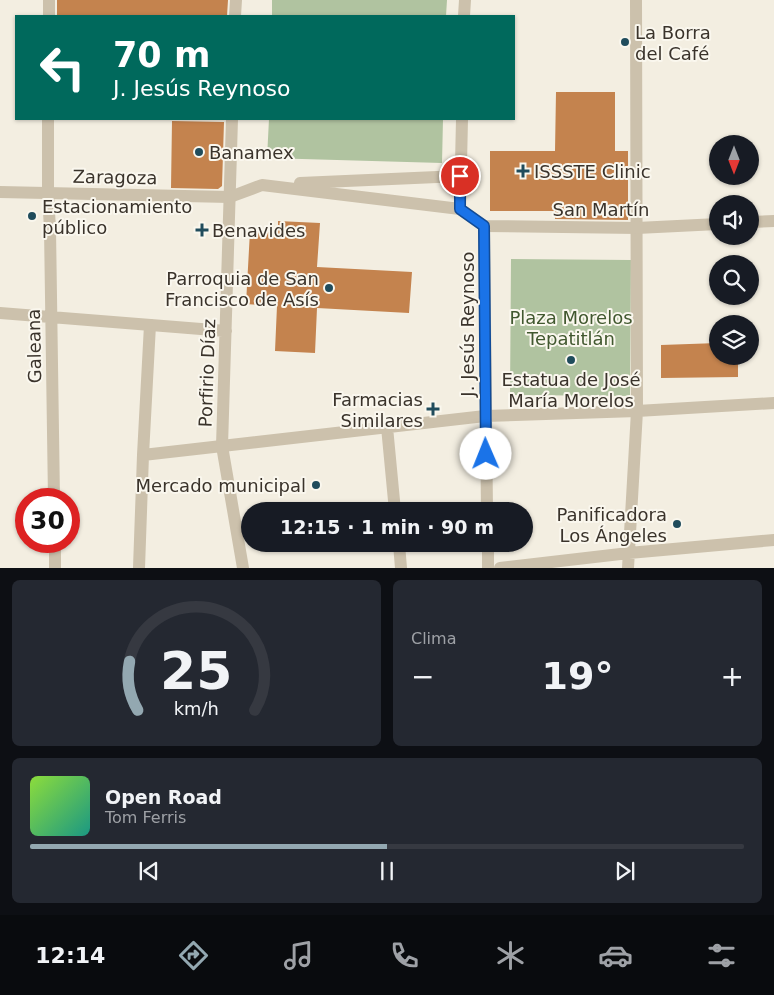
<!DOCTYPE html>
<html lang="es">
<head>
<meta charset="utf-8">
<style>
  body { margin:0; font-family:"DejaVu Sans",sans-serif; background:#242831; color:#f1f3f6; height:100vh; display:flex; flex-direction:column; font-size:19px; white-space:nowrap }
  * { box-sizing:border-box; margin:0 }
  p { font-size:16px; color:#9ea1a6 }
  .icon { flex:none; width:28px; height:28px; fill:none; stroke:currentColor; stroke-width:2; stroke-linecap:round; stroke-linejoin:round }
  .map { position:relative; height:568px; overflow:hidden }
  .sheet { display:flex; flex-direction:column; gap:12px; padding:12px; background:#0d0f14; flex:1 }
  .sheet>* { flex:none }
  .top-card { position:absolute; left:15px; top:15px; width:500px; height:105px; border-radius:0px; box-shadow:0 1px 4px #0004; background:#00695c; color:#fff; overflow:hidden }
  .needle { width:32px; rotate:180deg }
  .tools { position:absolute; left:709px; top:135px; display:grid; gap:10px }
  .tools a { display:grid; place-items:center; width:50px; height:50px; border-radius:50%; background:#171b24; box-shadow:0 1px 4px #0004; font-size:25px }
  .speed { position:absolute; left:15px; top:488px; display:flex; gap:10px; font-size:25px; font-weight:700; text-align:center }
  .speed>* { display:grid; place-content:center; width:65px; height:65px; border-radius:50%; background:#171b24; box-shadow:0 1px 4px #0004; line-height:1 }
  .speed .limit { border:8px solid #d22; background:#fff; color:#111 }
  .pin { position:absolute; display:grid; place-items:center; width:42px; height:42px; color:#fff; margin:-21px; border:2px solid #fff; border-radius:50%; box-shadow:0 1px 5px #0007 }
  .me { position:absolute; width:55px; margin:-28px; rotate:359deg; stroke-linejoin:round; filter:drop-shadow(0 0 4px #0008) }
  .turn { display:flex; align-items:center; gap:18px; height:105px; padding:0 15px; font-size:22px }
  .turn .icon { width:65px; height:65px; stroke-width:2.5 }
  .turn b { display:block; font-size:35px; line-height:42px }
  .big { font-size:38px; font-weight:800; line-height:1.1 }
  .sheet .card { flex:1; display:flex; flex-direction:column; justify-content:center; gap:8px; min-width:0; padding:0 18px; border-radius:8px; background:#242831 }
  .sheet .dial { align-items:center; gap:0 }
  .dial svg { height:130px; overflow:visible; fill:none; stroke:#363941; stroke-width:7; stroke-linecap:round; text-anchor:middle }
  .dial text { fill:#f1f3f6; stroke:none }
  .song { display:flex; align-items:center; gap:15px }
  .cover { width:60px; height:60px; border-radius:8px; background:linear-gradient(135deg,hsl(90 70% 55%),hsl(170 70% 35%)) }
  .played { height:5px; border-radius:2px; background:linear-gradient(90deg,#93a8b1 50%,#363941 50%) }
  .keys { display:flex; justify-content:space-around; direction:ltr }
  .heat { display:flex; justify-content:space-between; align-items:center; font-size:28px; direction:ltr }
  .sheet .tiles { flex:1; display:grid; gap:12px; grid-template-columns:1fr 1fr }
  .card:last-child { grid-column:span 2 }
  .trip { position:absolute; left:241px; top:502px; width:292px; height:50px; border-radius:25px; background:#171b24; box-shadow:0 1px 4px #0004; font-weight:800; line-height:50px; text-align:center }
  .menu { display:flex; height:80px; justify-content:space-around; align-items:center; background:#090b0e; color:#9ea1a6 }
  .menu .icon { width:35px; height:35px }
  .menu .on { color:#93a8b1 }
  .menu b { font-size:22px; color:#f1f3f6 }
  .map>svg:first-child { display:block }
</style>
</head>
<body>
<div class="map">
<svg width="774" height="568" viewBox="0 0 774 568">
  <rect width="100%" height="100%" fill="#f3eee1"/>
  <path fill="#b0c3a0" d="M272 0H447L446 16H272Z
    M269 119H443L442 163 267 158Z
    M511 259 631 260 630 396 510 395Z"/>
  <path fill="#c4834e" d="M57 0H228L227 16H57Z
    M556 92H615V151H628V220L555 219V211H490V151H555Z
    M172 121 224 122 222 186 218 189 171 188Z
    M278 221 320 223 317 267 412 272 409 313 317 308 315 353 275 351 277 306 246 304 250 231 278 232Z
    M718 343V356H738V377L661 378V345Z"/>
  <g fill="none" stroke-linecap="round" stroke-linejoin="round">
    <path stroke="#ccc1ac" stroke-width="12" d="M387 427 395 511
      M143 455 485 416
      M399 544 401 568
      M139 568 143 455 150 325"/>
    <path stroke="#ccc1ac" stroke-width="12" d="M49 16V0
      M235 16 236 0
      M464 16 465 0
      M48 119V194L50 229 54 499
      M232 119 222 446 243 568
      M460 209 462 119
      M484 226 487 511
      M0 313 226 331
      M485 416 637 411 774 403
      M55 541V568
      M488 544V568
      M500 568 629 553 774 540
      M628 568 637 411 636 0"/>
    <path stroke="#ccc1ac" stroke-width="12" d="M300 183 460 176
      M0 192 230 197 262 185 460 209 484 226 637 228 718 224
      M750 222 774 221"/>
  </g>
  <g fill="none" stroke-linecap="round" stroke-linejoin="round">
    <defs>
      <path id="route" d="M460 176V209L484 226 486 454"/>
    </defs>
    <use href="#route" stroke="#114b97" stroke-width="12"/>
    <use href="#route" stroke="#1a73e8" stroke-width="9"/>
  </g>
  <g fill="#204c5c" stroke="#faf7ee" stroke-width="2">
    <circle cx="625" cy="42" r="5"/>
    <circle cx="199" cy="152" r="5"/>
    <path d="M520.5 163.5h5v5h5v5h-5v5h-5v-5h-5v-5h5z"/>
    <circle cx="32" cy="216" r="5"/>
    <path d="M199.5 222.5h5v5h5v5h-5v5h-5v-5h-5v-5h5z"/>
    <circle cx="329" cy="288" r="5"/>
    <circle cx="571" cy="360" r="5"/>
    <path d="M430.5 401.5h5v5h5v5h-5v5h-5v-5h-5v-5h5z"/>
    <circle cx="316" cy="485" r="5"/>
    <circle cx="677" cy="524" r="5"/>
  </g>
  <g text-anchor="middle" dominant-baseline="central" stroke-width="4" stroke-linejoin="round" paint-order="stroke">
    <g font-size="18" fill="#3a332b" stroke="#faf7ee" text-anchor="start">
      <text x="635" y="32">La Borra<tspan x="635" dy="21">del Café</tspan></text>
      <text x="209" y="152">Banamex</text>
      <text x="534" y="171">ISSSTE Clinic</text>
      <text x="42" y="206">Estacionamiento<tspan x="42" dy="21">público</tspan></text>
      <text x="212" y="230">Benavides</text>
      <text x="319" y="278" text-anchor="end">Parroquia de San<tspan x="319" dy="21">Francisco de Asís</tspan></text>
      <text x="571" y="379" text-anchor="middle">Estatua de José<tspan x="571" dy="21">María Morelos</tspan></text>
      <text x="423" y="399" text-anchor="end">Farmacias<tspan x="423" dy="21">Similares</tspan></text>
      <text x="306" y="485" text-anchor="end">Mercado municipal</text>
      <text x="667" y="514" text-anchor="end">Panificadora<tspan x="667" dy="21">Los Ángeles</tspan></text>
    </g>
    <g font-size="18" fill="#3a332b" stroke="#faf7ee">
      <text transform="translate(115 177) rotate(1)">Zaragoza</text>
      <text x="601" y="209">San Martín</text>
      <text transform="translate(467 324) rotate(-90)">J. Jesús Reynoso</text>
      <text transform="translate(34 346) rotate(-91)">Galeana</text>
      <text transform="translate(207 373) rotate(-88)">Porfirio Díaz</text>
    </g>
    <g font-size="18" fill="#41582f" stroke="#faf7ee">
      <text x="571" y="317">Plaza Morelos<tspan x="571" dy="21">Tepatitlán</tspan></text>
    </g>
  </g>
</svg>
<div class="tools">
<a><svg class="needle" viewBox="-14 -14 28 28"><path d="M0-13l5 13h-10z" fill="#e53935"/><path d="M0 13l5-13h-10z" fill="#9ea1a6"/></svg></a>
<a><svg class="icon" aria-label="sound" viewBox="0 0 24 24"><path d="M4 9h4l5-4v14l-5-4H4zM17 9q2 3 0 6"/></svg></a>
<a><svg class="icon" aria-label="search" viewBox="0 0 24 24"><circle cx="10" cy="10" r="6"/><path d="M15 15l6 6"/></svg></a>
<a><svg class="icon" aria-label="layers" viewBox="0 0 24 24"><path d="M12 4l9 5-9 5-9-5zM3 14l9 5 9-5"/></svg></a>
</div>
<div class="speed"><div class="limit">30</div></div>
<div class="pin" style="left:460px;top:176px;background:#d93025"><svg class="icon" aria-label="arrive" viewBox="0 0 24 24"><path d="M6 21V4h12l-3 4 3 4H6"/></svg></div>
<svg class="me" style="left:486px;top:454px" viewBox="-20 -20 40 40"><circle r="19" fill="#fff"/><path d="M0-13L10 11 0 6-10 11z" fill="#1a73e8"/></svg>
<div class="trip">12:15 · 1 min · 90 m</div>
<div class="top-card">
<div class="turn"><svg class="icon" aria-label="left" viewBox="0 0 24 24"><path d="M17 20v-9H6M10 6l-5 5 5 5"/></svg><div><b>70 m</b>J. Jesús Reynoso</div></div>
</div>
</div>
<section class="sheet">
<div class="tiles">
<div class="card dial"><svg viewBox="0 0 100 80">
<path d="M14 69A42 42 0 1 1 86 69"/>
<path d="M14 69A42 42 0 0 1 9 39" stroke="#93a8b1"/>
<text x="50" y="56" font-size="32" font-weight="700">25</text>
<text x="50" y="72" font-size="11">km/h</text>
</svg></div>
<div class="card"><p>Clima</p>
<div class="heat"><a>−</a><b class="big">19°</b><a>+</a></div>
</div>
<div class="card">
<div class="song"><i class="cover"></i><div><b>Open Road</b><p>Tom Ferris</p></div></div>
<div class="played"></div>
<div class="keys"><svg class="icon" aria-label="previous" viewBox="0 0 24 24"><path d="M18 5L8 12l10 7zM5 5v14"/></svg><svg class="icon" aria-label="pause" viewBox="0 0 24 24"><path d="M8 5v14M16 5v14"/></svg><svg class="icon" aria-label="next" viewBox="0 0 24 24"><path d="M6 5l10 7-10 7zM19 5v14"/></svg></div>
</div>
</div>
</section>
<nav class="menu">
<b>12:14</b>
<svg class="icon on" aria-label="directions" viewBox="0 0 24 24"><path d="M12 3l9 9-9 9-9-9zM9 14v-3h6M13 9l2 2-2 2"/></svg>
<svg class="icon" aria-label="music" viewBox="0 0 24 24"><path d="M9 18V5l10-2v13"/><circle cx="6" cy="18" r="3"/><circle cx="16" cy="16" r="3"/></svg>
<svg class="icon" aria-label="phone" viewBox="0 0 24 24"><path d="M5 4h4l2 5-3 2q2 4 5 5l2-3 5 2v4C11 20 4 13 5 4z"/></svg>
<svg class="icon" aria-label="climate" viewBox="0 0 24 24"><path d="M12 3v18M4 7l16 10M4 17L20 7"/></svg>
<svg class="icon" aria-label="car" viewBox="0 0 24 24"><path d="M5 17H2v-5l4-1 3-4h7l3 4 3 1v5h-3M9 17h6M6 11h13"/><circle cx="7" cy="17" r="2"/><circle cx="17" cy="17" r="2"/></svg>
<svg class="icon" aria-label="filters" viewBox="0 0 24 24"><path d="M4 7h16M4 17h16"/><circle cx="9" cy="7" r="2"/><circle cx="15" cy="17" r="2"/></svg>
</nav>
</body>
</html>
